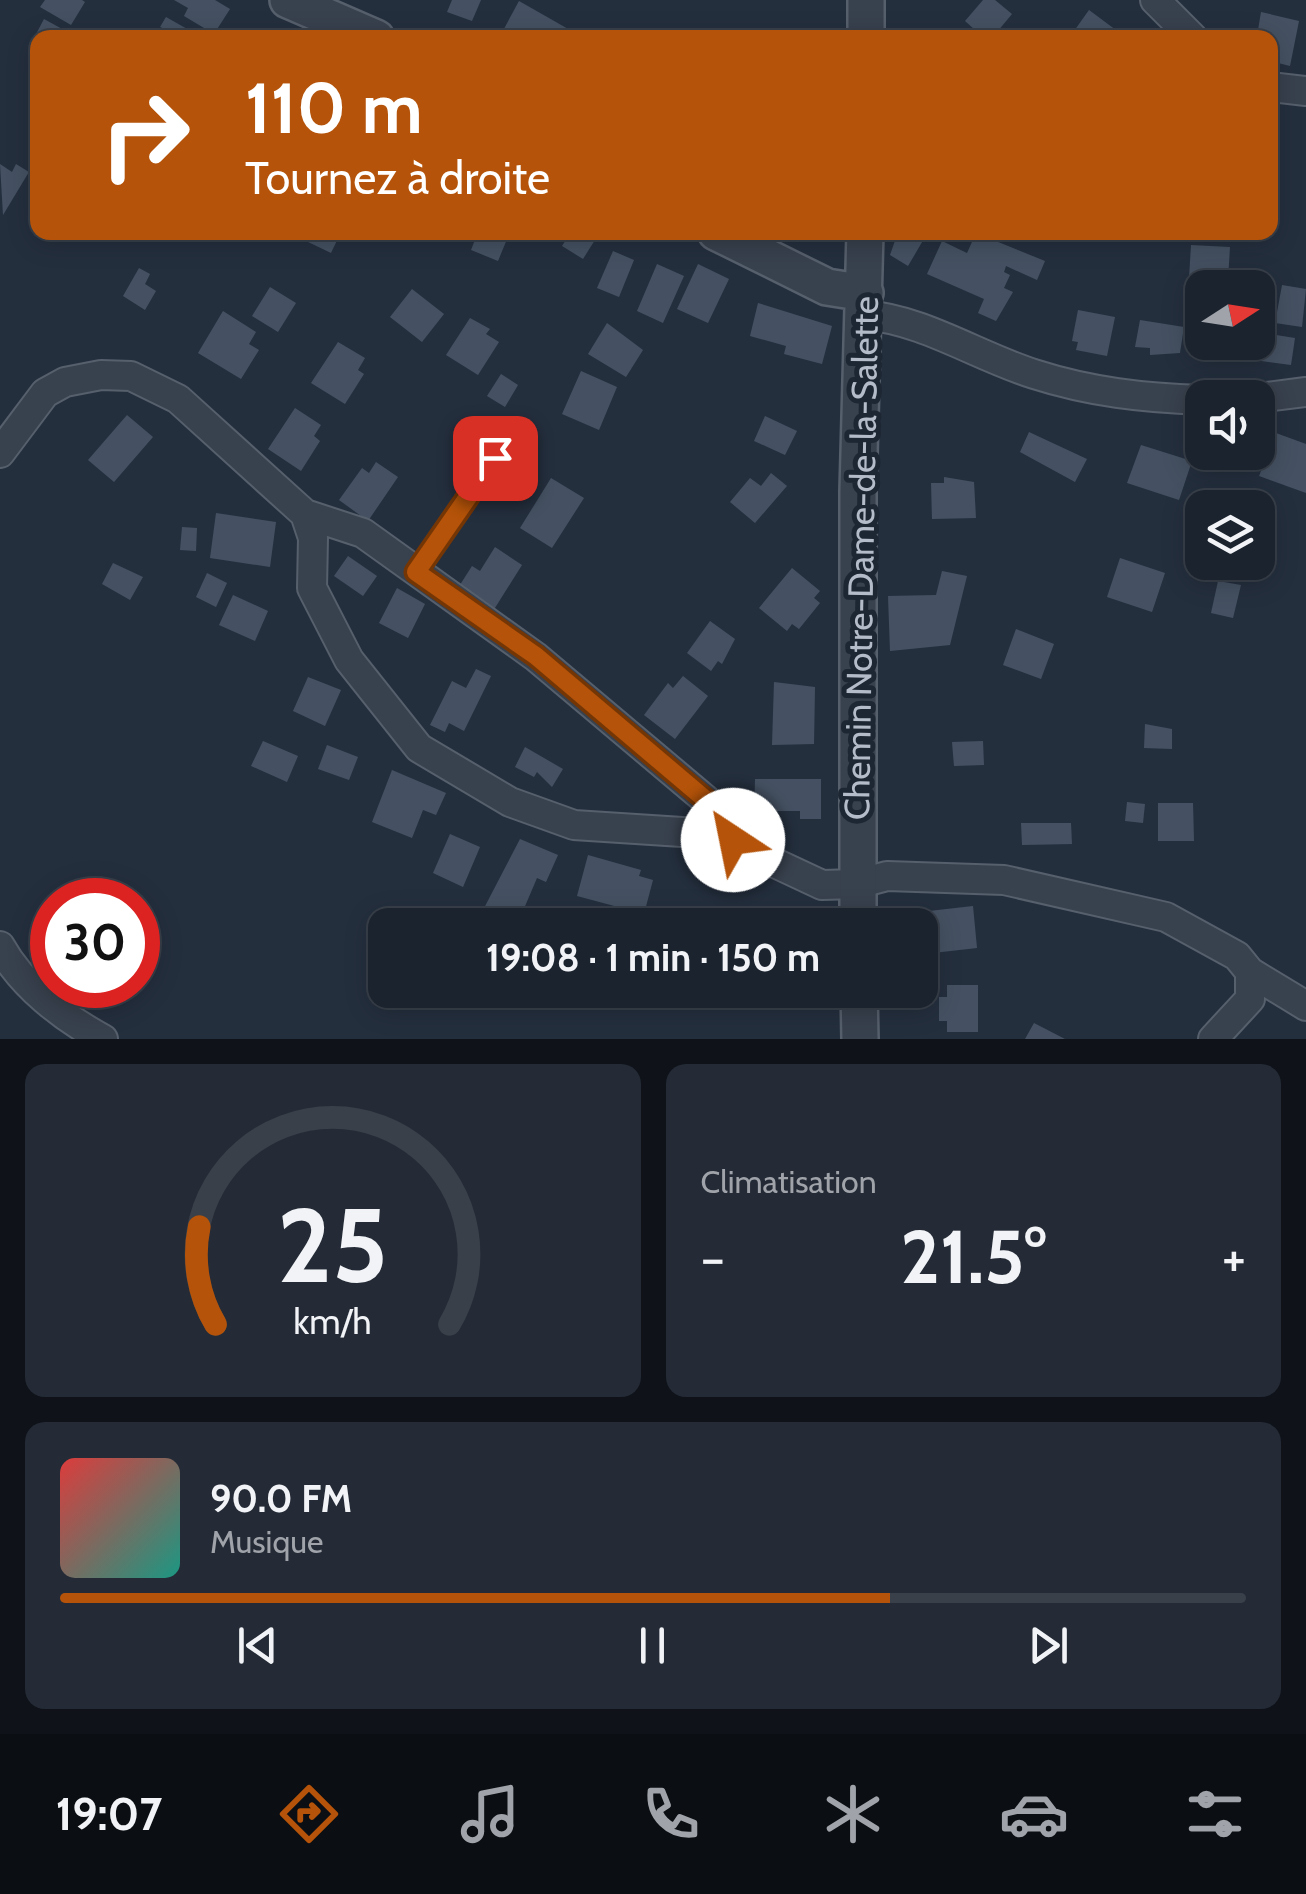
<!DOCTYPE html>
<html lang="fr">
<head>
<meta charset="utf-8">
<style>
  body { margin:0; font-family:Cabin,sans-serif; background:#242b36; color:#f1f3f6; height:100vh; display:flex; flex-direction:column; font-size:38px; white-space:nowrap }
  * { box-sizing:border-box; margin:0 }
  p { font-size:32px; color:#a0a4aa }
  .icon { flex:none; width:55px; height:55px; fill:none; stroke:currentColor; stroke-width:2; stroke-linecap:round; stroke-linejoin:round }
  .map { position:relative; height:1039px; overflow:hidden }
  .side { display:flex; flex-direction:column; gap:25px; padding:25px; background:#0f1319; flex:1 }
  .side>* { flex:none }
  .guide { position:absolute; left:30px; top:30px; width:1248px; height:210px; border-radius:20px; box-shadow:0 5px 25px #0003,0 0 0 2px #39404a; background:#b45309; color:#fff; overflow:hidden }
  .needle { width:65px; rotate:78deg }
  .controls { position:absolute; left:1185px; top:270px; display:grid; gap:20px }
  .controls a { display:grid; place-items:center; width:90px; height:90px; border-radius:20px; background:#1b232e; box-shadow:0 5px 25px #0003,0 0 0 2px #39404a; font-size:50px }
  .speed { position:absolute; left:30px; top:878px; display:flex; gap:20px; font-size:50px; font-weight:700; text-align:center }
  .speed>* { display:grid; place-content:center; width:130px; height:130px; border-radius:50%; background:#1b232e; box-shadow:0 5px 25px #0003,0 0 0 2px #39404a; line-height:1 }
  .speed .limit { border:15px solid #d22; background:#fff; color:#111 }
  .pin { position:absolute; display:grid; place-items:center; width:85px; height:85px; color:#fff; margin:-42px; border-radius:20px; box-shadow:0 5px 15px #0006 }
  .me { position:absolute; width:110px; margin:-55px; rotate:326deg; stroke-linejoin:round; filter:drop-shadow(0 0 8px #0008) }
  .turn { display:flex; align-items:center; gap:35px; height:210px; padding:0 50px; font-size:45px }
  .turn .icon { width:130px; height:130px; stroke-width:2.5 }
  .turn b { display:block; font-size:70px; line-height:85px }
  .big { font-size:75px; font-weight:700; line-height:1.1 }
  .side .tile { flex:1; display:flex; flex-direction:column; justify-content:center; gap:15px; min-width:0; padding:0 35px; border-radius:20px; background:#242b36 }
  .side .dial { align-items:center; gap:0 }
  .dial svg { height:260px; overflow:visible; fill:none; stroke:#39404a; stroke-width:7; stroke-linecap:round; text-anchor:middle }
  .dial text { fill:#f1f3f6; stroke:none }
  .song { display:flex; align-items:center; gap:30px }
  .cover { width:120px; height:120px; border-radius:15px; background:linear-gradient(135deg,hsl(0 70% 55%),hsl(170 70% 35%)) }
  .played { height:10px; border-radius:5px; background:linear-gradient(90deg,#b45309 70%,#39404a 70%) }
  .keys { display:flex; justify-content:space-around; direction:ltr }
  .heat { display:flex; justify-content:space-between; align-items:center; font-size:55px; direction:ltr }
  .side .tiles { flex:1; display:grid; gap:25px; grid-template-columns:1fr 1fr }
  .tile:last-child { grid-column:span 2 }
  .trip { position:absolute; left:368px; top:908px; width:570px; height:100px; border-radius:20px; background:#1b232e; box-shadow:0 5px 25px #0003,0 0 0 2px #39404a; font-weight:700; line-height:100px; text-align:center }
  .dock { display:flex; height:160px; justify-content:space-around; align-items:center; background:#0b0e12; color:#a0a4aa }
  .dock .icon { width:70px; height:70px }
  .dock .active { color:#b45309 }
  .dock b { font-size:45px; color:#f1f3f6 }
  .map>svg:first-child { display:block }
</style>
</head>
<body>
<div class="map">
<svg width="1306" height="1039" viewBox="0 0 1306 1039">
  <rect width="100%" height="100%" fill="#242f3e"/>
  <path fill="#455162" d="M45 0H82L85 2 71 25 40 7Z
    M174 0H215L230 9 214 34 184 16 188 8Z
    M452 0H481L472 21 447 12Z
    M983 0H995L1012 14 992 38H984L965 21Z
    M519 1 577 34 499 38Z
    M1089 10 1120 33 1117 38H1069Z
    M1261 12 1299 21 1290 66 1270 61V38L1257 36Z
    M166 17 189 30 185 38 160 27Z
    M44 19 64 30 59 38 35 36Z
    M0 164 12 172 16 164 29 172 3 215Z
    M309 232H341L331 253 306 241Z
    M478 232H510L498 261 471 250Z
    M565 232H600L583 259 562 246 569 235Z
    M898 232H928L908 266 890 255Z
    M976 233 1045 261 1037 280 1006 266 1004 272 1010 275 1004 288 1013 292 996 321 978 313 984 299 927 274 942 241 967 253Z
    M1191 245 1230 247 1228 280 1189 278Z
    M613 251 634 260 619 297 597 288Z
    M657 264 684 276 663 323 637 311Z
    M698 264 729 279 708 323 677 309Z
    M139 268 150 274 145 284 156 291 145 310 123 296Z
    M1282 285 1306 289 1302 327 1275 323Z
    M270 287 296 303 278 332 252 316Z
    M412 289 444 314 422 342 390 317Z
    M758 303 832 326 822 364 784 354 786 346 750 336Z
    M1078 310 1115 317 1107 356 1076 350 1078 342 1072 341Z
    M223 311 256 332 249 344 259 350 241 379 198 353Z
    M470 318 490 329 486 334 499 342 478 375 446 355Z
    M1140 320 1184 327 1180 353 1150 355V348L1135 347Z
    M607 323 643 350 626 377 588 354Z
    M1258 332 1295 338 1291 365 1261 361 1263 344 1258 343Z
    M338 342 365 358 358 370 364 374 345 404 311 383Z
    M581 371 617 387 599 430 562 414Z
    M501 374 518 385 505 407 487 396Z
    M295 408 321 425 314 436 320 441 301 471 268 449Z
    M127 415 153 437 114 482 88 460Z
    M765 416 797 431 785 455 754 441Z
    M1029 432 1087 459 1075 482 1020 452Z
    M1276 433 1306 444V493L1259 476Z
    M1141 445 1192 461 1179 500 1127 483Z
    M376 462 398 477 368 521 339 500 362 468 369 473Z
    M771 473 787 486 755 523 730 502 750 478 761 486Z
    M944 477 974 482 976 518 932 519 931 483H944Z
    M551 478 584 498 552 548 520 528Z
    M216 513 276 522 270 567 210 558Z
    M182 527 197 528 196 551 180 550Z
    M495 547 522 565 493 611 458 588 472 566 480 571Z
    M348 556 377 576 363 596 334 576Z
    M1120 558 1165 573 1152 612 1107 597Z
    M113 563 143 577 130 600 102 584Z
    M792 568 820 591 814 598 820 603 799 629 792 624 787 631 759 608Z
    M942 571 967 576 950 645 890 651 888 596 936 595Z
    M207 573 227 583 216 607 196 597Z
    M1218 581 1241 585 1233 618 1211 613Z
    M397 588 425 604 408 638 379 623Z
    M233 595 268 611 255 641 219 625Z
    M710 621 735 639 722 664 718 661 711 671 687 653Z
    M1016 629 1054 644 1041 679 1003 665Z
    M476 669 491 676 464 731 449 723 445 732 430 725 452 681 466 688Z
    M683 676 708 696 675 739 644 715 668 683 673 688Z
    M308 677 341 690 325 726 293 711Z
    M774 682 815 687 814 744 772 745Z
    M1145 724 1172 729V749L1144 748Z
    M263 741 298 756 287 782 251 766Z
    M983 741 984 765 954 766 952 742Z
    M327 745 358 757 349 780 318 769Z
    M525 747 563 769 552 787 537 772 534 777 515 767Z
    M392 770 446 793 436 815 423 810 412 838 372 822Z
    M755 779H821V819H800V811H776L775 819H754Z
    M1127 802 1145 804 1143 823 1125 821Z
    M1158 803H1193L1194 841H1158Z
    M1021 823H1071L1072 844 1022 845Z
    M450 834 480 847 463 887 433 873Z
    M520 839 558 855 546 882 537 878 517 925H512L482 912Z
    M588 855 641 870 639 876 653 880 644 914 577 896Z
    M973 906 977 948 933 953 929 911Z
    M947 985H978V1032H947V1021H939V997H947Z
    M1034 1023 1065 1039H1025Z"/>
  <g fill="none" stroke-linecap="round" stroke-linejoin="round">
    <defs>
      <path id="service" d="M416 572 495 458"/>
      <path id="minor" d="M1155 0 1193 38
        M1270 87 1306 91
        M865 315C924 320 977 356 1034 374 1090 392 1144 398 1202 400
        M1258 398 1306 392
        M0 453 45 393 65 382 101 375 131 376 178 399 305 514 313 538 312 588 349 660 419 748 510 802 574 825 713 834 822 885 857 884 887 876 1004 880 1166 917 1237 956 1250 972V999L1213 1039
        M305 514 363 533 536 657 719 811 732 826 733 840
        M0 946C22 986 64 1018 103 1039
        M1250 972 1306 1006"/>
      <path id="tertiary" d="M288 0 376 38
        M866 38V0
        M716 232 827 287 865 293
        M858 925V491L865 232
        M859 990 860 1039"/>
    </defs>
    <use href="#service" stroke="#565f6c" stroke-width="19"/>
    <use href="#minor" stroke="#565f6c" stroke-width="32"/>
    <use href="#tertiary" stroke="#565f6c" stroke-width="40"/>
    <use href="#service" stroke="#38414e" stroke-width="14"/>
    <use href="#minor" stroke="#38414e" stroke-width="28"/>
    <use href="#tertiary" stroke="#38414e" stroke-width="35"/>
  </g>
  <g fill="none" stroke-linecap="round" stroke-linejoin="round">
    <defs>
      <path id="route" d="M495 458 416 572 536 656 719 811 732 826 733 840"/>
    </defs>
    <use href="#route" stroke="#753606" stroke-width="25"/>
    <use href="#route" stroke="#b45309" stroke-width="18"/>
  </g>
  <g text-anchor="middle" dominant-baseline="central" stroke-width="10" stroke-linejoin="round" paint-order="stroke">
    <g font-size="35" fill="#b4bcc9" stroke="#1d2633">
      <text transform="translate(861 558) rotate(-89)">Chemin Notre-Dame-de-la-Salette</text>
    </g>
  </g>
</svg>
<div class="controls">
<a><svg class="needle" viewBox="-14 -14 28 28"><path d="M0-13l5 13h-10z" fill="#e53935"/><path d="M0 13l5-13h-10z" fill="#a0a4aa"/></svg></a>
<a><svg class="icon" aria-label="sound" viewBox="0 0 24 24"><path d="M4 9h4l5-4v14l-5-4H4zM17 9q2 3 0 6"/></svg></a>
<a><svg class="icon" aria-label="layers" viewBox="0 0 24 24"><path d="M12 4l9 5-9 5-9-5zM3 14l9 5 9-5"/></svg></a>
</div>
<div class="speed"><div class="limit">30</div></div>
<div class="pin" style="left:495px;top:458px;background:#d93025"><svg class="icon" aria-label="arrive" viewBox="0 0 24 24"><path d="M6 21V4h12l-3 4 3 4H6"/></svg></div>
<svg class="me" style="left:733px;top:840px" viewBox="-20 -20 40 40"><circle r="19" fill="#fff"/><path d="M0-13L10 11 0 6-10 11z" fill="#b45309"/></svg>
<div class="trip">19:08 · 1 min · 150 m</div>
<div class="guide">
<div class="turn"><svg class="icon" aria-label="right" viewBox="0 0 24 24"><path d="M7 20v-9h11M14 6l5 5-5 5"/></svg><div><b>110 m</b>Tournez à droite</div></div>
</div>
</div>
<section class="side">
<div class="tiles">
<div class="tile dial"><svg viewBox="0 0 100 80">
<path d="M14 69A42 42 0 1 1 86 69"/>
<path d="M14 69A42 42 0 0 1 9 39" stroke="#b45309"/>
<text x="50" y="56" font-size="32" font-weight="700">25</text>
<text x="50" y="72" font-size="11">km/h</text>
</svg></div>
<div class="tile"><p>Climatisation</p>
<div class="heat"><a>−</a><b class="big">21.5°</b><a>+</a></div>
</div>
<div class="tile">
<div class="song"><i class="cover"></i><div><b>90.0 FM</b><p>Musique</p></div></div>
<div class="played"></div>
<div class="keys"><svg class="icon" aria-label="previous" viewBox="0 0 24 24"><path d="M18 5L8 12l10 7zM5 5v14"/></svg><svg class="icon" aria-label="pause" viewBox="0 0 24 24"><path d="M8 5v14M16 5v14"/></svg><svg class="icon" aria-label="next" viewBox="0 0 24 24"><path d="M6 5l10 7-10 7zM19 5v14"/></svg></div>
</div>
</div>
</section>
<nav class="dock">
<b>19:07</b>
<svg class="icon active" aria-label="directions" viewBox="0 0 24 24"><path d="M12 3l9 9-9 9-9-9zM9 14v-3h6M13 9l2 2-2 2"/></svg>
<svg class="icon" aria-label="music" viewBox="0 0 24 24"><path d="M9 18V5l10-2v13"/><circle cx="6" cy="18" r="3"/><circle cx="16" cy="16" r="3"/></svg>
<svg class="icon" aria-label="phone" viewBox="0 0 24 24"><path d="M5 4h4l2 5-3 2q2 4 5 5l2-3 5 2v4C11 20 4 13 5 4z"/></svg>
<svg class="icon" aria-label="climate" viewBox="0 0 24 24"><path d="M12 3v18M4 7l16 10M4 17L20 7"/></svg>
<svg class="icon" aria-label="car" viewBox="0 0 24 24"><path d="M5 17H2v-5l4-1 3-4h7l3 4 3 1v5h-3M9 17h6M6 11h13"/><circle cx="7" cy="17" r="2"/><circle cx="17" cy="17" r="2"/></svg>
<svg class="icon" aria-label="filters" viewBox="0 0 24 24"><path d="M4 7h16M4 17h16"/><circle cx="9" cy="7" r="2"/><circle cx="15" cy="17" r="2"/></svg>
</nav>
</body>
</html>
